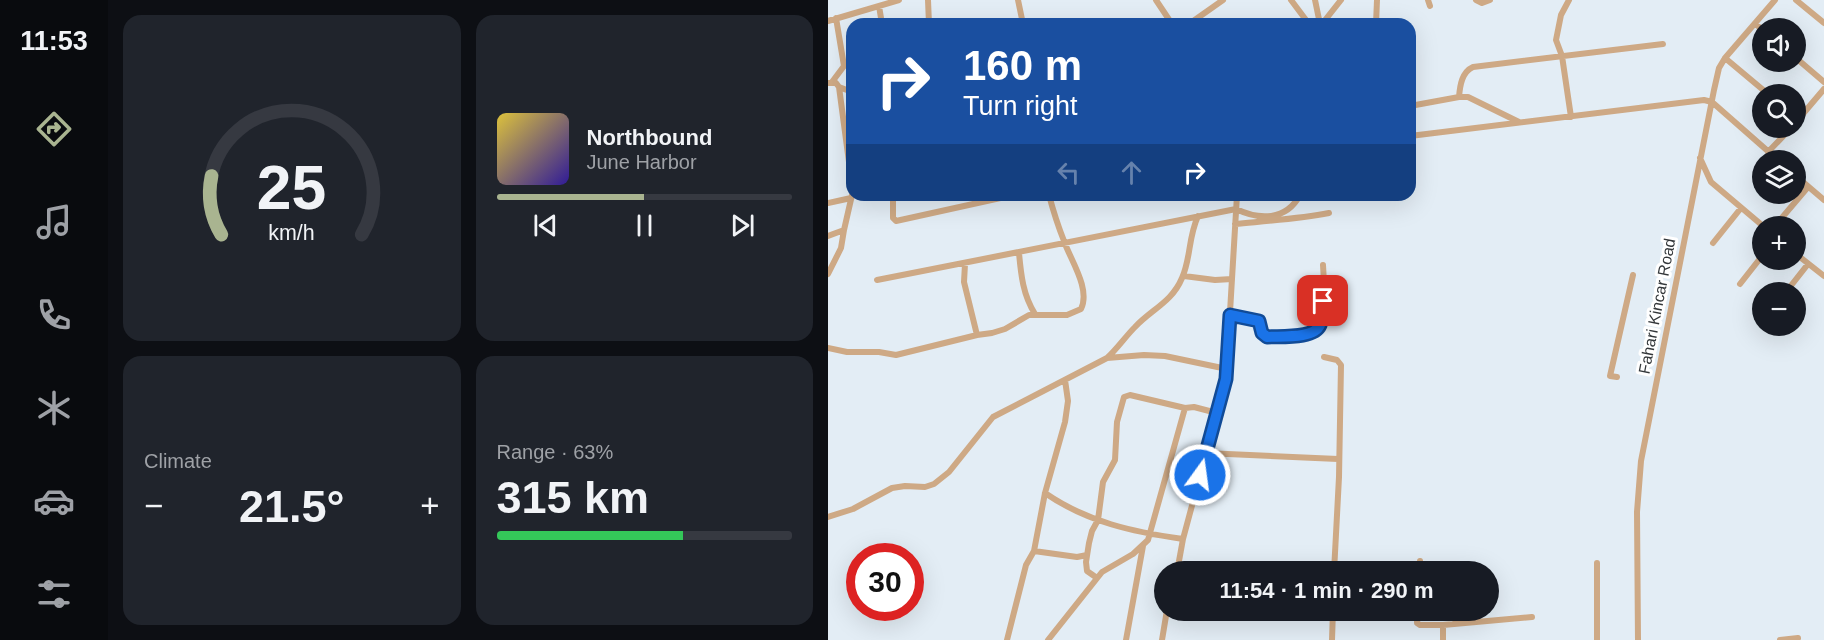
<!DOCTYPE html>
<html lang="en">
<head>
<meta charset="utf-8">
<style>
  body { margin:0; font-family:Helvetica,sans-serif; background:#20242c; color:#f1f3f6; height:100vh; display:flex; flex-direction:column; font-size:22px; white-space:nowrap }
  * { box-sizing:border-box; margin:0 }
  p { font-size:20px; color:#9ea1a6 }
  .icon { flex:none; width:33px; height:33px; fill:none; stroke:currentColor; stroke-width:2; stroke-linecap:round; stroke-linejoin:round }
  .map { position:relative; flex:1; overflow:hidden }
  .details { display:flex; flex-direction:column; gap:15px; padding:15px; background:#0d0f14; width:720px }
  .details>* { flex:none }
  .hud { position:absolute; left:18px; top:18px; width:570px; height:183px; border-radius:18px; box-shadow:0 6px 24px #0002; background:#1a4fa0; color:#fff; overflow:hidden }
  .fabs { position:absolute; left:924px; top:18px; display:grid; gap:12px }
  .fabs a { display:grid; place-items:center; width:54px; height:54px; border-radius:50%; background:#171b24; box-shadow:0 6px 24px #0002; font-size:30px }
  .speed { position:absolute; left:18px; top:543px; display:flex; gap:12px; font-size:30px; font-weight:700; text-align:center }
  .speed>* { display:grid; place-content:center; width:78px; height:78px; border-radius:50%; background:#171b24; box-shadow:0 6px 24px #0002; line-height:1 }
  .speed .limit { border:9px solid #d22; background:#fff; color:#111 }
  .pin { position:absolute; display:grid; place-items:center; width:51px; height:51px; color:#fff; margin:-26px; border-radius:12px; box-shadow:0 3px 9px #0006 }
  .me { position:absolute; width:66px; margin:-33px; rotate:14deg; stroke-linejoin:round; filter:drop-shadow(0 0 4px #0008) }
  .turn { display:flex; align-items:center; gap:21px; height:126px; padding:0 18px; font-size:27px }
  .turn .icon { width:78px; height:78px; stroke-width:2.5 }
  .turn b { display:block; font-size:42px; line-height:51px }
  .lanes { display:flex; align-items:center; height:57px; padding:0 18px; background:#0003; justify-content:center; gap:30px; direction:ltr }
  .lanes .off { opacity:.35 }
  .big { font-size:45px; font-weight:700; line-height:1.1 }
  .details .tile { flex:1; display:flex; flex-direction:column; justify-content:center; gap:9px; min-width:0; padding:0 21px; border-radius:18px; background:#20242c }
  .details .dial { align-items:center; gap:0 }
  .dial svg { height:156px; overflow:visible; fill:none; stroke:#363941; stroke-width:7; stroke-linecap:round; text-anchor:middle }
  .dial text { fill:#f1f3f6; stroke:none }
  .song { display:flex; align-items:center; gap:18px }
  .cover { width:72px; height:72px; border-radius:9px; background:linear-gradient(135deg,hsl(50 70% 55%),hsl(250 70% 35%)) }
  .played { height:6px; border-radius:3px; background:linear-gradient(90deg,#a9b490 50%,#363941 50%) }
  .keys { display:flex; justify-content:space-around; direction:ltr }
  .heat { display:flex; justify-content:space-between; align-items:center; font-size:33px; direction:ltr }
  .charge { height:9px; border-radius:4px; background:linear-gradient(90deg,#34c759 63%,#363941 0) }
  .details .tiles { flex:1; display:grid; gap:15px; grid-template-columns:repeat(2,1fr) }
  .trip { position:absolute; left:326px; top:561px; width:345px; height:60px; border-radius:30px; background:#171b24; box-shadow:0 6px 24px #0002; font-weight:700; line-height:60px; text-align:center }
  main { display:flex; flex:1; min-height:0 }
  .dock { display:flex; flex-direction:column; width:108px; justify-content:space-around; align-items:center; background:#090b0e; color:#9ea1a6 }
  .dock .icon { width:42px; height:42px }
  .dock .selected { color:#a9b490 }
  .dock b { font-size:27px; color:#f1f3f6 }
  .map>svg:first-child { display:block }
</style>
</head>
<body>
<main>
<nav class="dock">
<b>11:53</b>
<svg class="icon selected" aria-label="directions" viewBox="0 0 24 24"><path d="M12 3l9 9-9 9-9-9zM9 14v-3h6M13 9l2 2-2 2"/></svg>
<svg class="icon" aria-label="music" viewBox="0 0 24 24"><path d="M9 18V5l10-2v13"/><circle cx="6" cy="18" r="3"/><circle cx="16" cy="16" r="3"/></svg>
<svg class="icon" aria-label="phone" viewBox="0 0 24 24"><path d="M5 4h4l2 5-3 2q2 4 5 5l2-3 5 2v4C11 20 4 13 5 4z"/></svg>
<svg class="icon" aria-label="climate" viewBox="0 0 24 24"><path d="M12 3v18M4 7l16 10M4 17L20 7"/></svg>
<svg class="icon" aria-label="car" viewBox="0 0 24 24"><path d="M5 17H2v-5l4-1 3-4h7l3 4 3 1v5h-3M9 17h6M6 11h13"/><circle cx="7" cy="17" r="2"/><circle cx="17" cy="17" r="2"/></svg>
<svg class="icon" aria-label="filters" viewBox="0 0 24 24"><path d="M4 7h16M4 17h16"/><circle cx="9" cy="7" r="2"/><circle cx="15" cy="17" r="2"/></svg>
</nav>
<section class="details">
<div class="tiles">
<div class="tile dial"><svg viewBox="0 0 100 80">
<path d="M14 69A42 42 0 1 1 86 69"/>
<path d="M14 69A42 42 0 0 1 9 39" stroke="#a9b490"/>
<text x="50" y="56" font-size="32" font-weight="700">25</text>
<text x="50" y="72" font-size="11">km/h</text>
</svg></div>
<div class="tile">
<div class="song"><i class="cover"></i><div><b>Northbound</b><p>June Harbor</p></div></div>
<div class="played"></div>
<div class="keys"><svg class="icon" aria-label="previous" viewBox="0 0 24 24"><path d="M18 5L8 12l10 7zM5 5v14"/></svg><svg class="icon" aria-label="pause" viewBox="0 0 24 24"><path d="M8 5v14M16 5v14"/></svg><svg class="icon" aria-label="next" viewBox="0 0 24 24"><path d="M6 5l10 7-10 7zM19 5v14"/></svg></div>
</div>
<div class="tile"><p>Climate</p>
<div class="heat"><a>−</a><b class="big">21.5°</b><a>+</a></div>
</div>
<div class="tile"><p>Range · 63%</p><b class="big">315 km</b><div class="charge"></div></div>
</div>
</section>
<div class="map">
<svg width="996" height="640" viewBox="0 0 996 640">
  <rect width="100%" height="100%" fill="#e3edf5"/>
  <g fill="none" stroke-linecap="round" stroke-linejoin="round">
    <path stroke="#cea985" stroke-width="6" d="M100 0 101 24
      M190 0 195 24
      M328 0 344 24
      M463 0 481 24
      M487 0 492 24
      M600 0 602 6
      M648 0 654 3 662 0
      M741 0 733 15 728 40 734 56 743 117
      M968 0 996 23
      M51 6 54 24
      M0 21 71 0
      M927 23 934 30
      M361 24 395 0
      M494 24 513 0
      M548 24 549 0
      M897 58 940 94
      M968 58 996 82
      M4 82 16 66 8 18
      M0 83H8L11 87 21 162 24 165
      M11 87 24 92
      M631 97C632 85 634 72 645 67L835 44
      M582 106 631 97H640L691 122
      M968 122 996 89
      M582 136 876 100 884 102 950 160
      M940 152 963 128
      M872 158 883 182 935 226
      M968 176 996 200
      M65 195V218L68 221 186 195
      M0 203 23 198
      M407 224C438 221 470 219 501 213
      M947 226 980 187
      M0 236 16 230 24 195
      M885 243 913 208
      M191 253C193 275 195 295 207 314
      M968 254 996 276
      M137 264 136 282 149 335
      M0 274 13 248 16 230
      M356 276 387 280 404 279
      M49 280 408 209C431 220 458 221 472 195
      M912 284 934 256
      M958 292 980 264
      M403 315 431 321 434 333 439 337C450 336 480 337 487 332 499 324 496 279 495 265
      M0 348 19 352H51L68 355 149 335 164 333 177 329 201 315H239L253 309C263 289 242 259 236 241 230 226 225 210 221 195
      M496 357 509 360 513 365 511 477 506 572
      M279 358 316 355 337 356 399 369
      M789 377 782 376 805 275
      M377 453 510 459
      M217 493C259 522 305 532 355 539
      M0 517 25 509 64 488 77 486 97 487 106 484 121 472 165 417 279 358C290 348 297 337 307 327 324 309 344 302 354 278 363 258 360 238 370 216
      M206 551 249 557 259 555
      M648 570V572
      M349 572 355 539 398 379 409 195
      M591 572 592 561
      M269 578 259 571 258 562 261 543 264 531 270 520 275 482 287 460 289 422 296 397 302 395 357 408 366 407 389 413
      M589 610V623L592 625H615
      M627 623 644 610
      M179 640 198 565 206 551 217 493 237 422 240 401 237 380
      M220 640 274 572 305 554 320 540 357 408
      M298 640 315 546
      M334 640 339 610
      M504 640 505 610
      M615 640V625L704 617
      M769 640V563
      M810 640 809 512 813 461 886 90 891 68 897 58 947 0
      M952 640 970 638"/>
  </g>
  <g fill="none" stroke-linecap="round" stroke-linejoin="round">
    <defs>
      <path id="route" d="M372 475 398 379 402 315 431 321 434 333 439 337C453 336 486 339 492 325 495 317 495 309 495 301"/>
    </defs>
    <use href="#route" stroke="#114b97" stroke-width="15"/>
    <use href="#route" stroke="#1a73e8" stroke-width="10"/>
  </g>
  <g text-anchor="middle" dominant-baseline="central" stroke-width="6" stroke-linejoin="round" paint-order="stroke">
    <g font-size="16" fill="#33373a" stroke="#fff">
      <text transform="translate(829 306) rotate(-79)">Fahari Kincar Road</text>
    </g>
  </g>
</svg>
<div class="fabs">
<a><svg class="icon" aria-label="sound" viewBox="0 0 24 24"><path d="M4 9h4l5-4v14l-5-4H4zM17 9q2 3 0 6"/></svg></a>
<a><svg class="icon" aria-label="search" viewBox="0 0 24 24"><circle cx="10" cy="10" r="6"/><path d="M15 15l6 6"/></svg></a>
<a><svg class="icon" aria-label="layers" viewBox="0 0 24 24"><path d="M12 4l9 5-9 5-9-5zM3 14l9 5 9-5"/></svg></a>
<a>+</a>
<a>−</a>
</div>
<div class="speed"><div class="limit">30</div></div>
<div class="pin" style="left:495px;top:301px;background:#d93025"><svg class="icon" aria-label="arrive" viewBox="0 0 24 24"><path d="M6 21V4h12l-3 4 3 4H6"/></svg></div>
<svg class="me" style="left:372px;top:475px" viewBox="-20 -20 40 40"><circle r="17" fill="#1a73e8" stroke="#fff" stroke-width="3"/><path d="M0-11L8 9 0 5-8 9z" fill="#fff"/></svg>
<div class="trip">11:54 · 1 min · 290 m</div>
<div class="hud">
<div class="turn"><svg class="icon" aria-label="right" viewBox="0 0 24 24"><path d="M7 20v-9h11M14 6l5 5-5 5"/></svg><div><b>160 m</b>Turn right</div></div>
<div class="lanes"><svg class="icon off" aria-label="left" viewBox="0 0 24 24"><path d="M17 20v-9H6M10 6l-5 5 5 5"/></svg><svg class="icon off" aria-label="ahead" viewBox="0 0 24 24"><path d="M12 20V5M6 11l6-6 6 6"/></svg><svg class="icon" aria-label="right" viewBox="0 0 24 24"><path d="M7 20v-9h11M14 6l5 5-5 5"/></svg></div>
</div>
</div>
</main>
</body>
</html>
